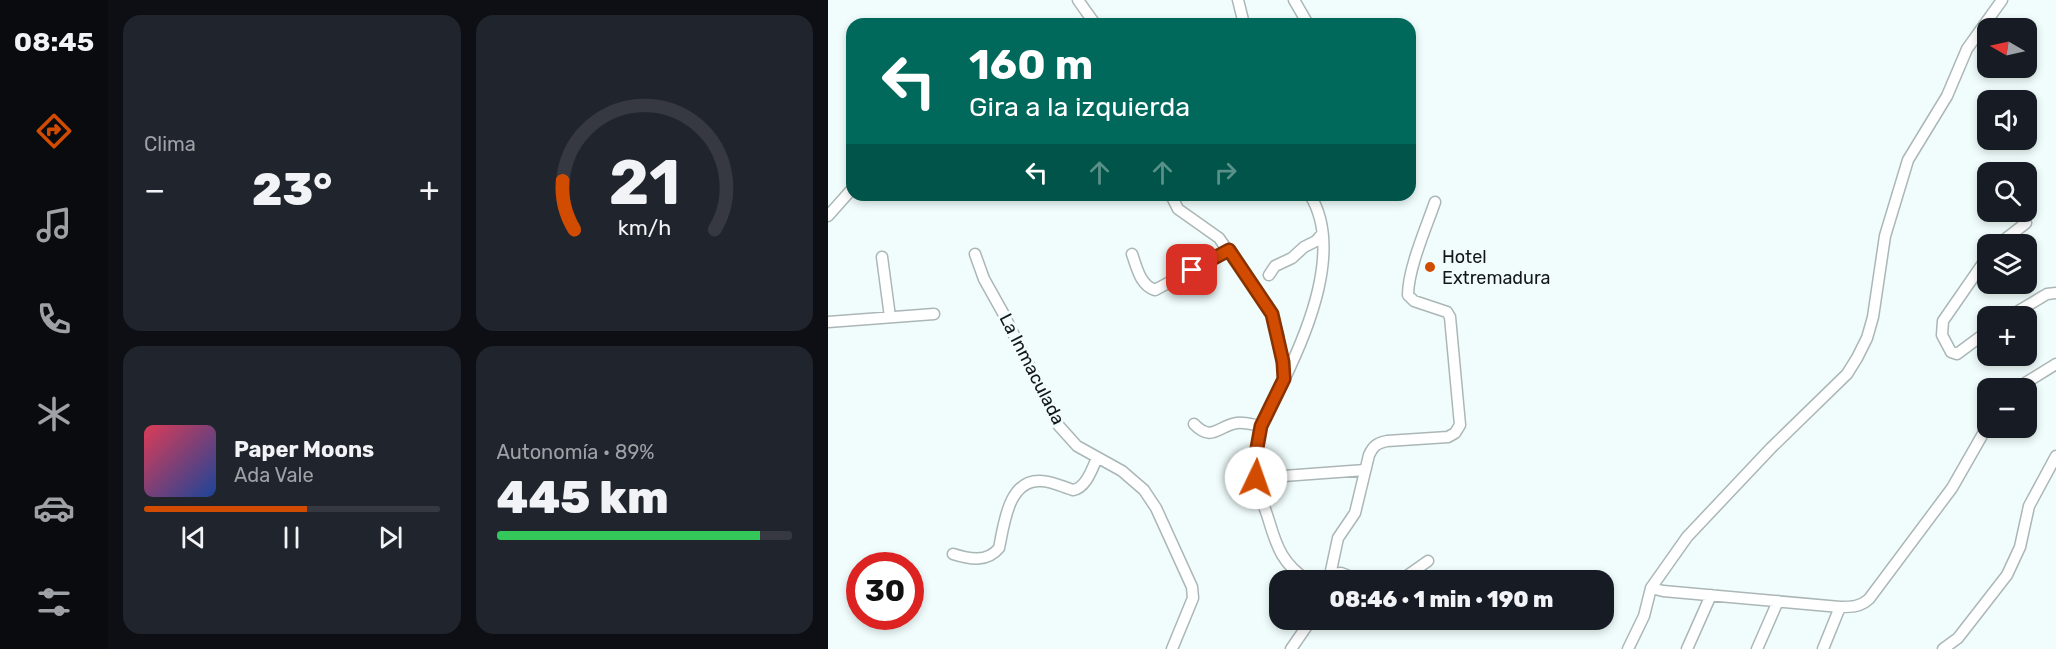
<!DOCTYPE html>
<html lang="es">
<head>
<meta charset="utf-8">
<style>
  body { margin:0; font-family:Rubik,sans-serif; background:#20242c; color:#f1f3f6; height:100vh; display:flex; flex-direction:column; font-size:22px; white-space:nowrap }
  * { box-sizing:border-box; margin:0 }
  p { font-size:20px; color:#9ea1a6 }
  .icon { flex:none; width:33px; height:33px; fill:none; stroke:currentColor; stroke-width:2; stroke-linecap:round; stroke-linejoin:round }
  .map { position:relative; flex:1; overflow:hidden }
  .panel { display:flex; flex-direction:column; gap:15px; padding:15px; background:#0d0f14; width:720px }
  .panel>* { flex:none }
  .guide { position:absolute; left:18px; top:18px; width:570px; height:183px; border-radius:18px; box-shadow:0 3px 9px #0003; background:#00695c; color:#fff; overflow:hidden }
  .needle { width:39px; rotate:279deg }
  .controls { position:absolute; left:1149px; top:18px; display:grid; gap:12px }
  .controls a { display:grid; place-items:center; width:60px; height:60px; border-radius:12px; background:#171b24; box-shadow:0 3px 9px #0003; font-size:30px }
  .speed { position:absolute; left:18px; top:552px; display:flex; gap:12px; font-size:30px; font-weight:700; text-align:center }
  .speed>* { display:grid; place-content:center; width:78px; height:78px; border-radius:50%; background:#171b24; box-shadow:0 3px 9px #0003; line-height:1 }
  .speed .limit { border:9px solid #d22; background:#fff; color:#111 }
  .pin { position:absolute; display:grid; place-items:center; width:51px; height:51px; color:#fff; margin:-26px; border-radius:12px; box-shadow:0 3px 9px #0006 }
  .me { position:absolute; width:66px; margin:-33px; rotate:3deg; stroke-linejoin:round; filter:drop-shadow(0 0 4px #0008) }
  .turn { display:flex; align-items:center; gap:21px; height:126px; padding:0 24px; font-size:27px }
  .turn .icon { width:78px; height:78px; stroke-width:2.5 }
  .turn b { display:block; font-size:42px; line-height:51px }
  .lanes { display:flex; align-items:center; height:57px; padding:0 24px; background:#0003; justify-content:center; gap:30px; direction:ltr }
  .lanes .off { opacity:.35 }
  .big { font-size:45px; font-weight:800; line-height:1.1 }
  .panel .card { flex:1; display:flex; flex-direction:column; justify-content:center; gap:9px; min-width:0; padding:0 21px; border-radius:18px; background:#20242c }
  .panel .dial { align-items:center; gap:0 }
  .dial svg { height:156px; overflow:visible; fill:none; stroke:#363941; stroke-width:7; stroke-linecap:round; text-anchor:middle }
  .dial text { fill:#f1f3f6; stroke:none }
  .song { display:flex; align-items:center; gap:18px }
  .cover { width:72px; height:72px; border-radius:9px; background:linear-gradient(135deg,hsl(350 70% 55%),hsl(220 70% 35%)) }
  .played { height:6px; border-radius:3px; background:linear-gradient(90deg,#d14c01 55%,#363941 55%) }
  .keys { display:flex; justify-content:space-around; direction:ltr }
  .heat { display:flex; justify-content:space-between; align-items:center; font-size:33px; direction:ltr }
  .charge { height:9px; border-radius:4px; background:linear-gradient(90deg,#34c759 89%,#363941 0) }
  .panel .tiles { flex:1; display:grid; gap:15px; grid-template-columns:repeat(2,1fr) }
  .trip { position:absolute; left:441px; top:570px; width:345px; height:60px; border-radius:18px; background:#171b24; box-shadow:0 3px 9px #0003; font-weight:800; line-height:60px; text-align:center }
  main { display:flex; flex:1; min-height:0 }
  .tab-bar { display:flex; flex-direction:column; width:108px; justify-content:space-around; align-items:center; background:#090b0e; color:#9ea1a6 }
  .tab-bar .icon { width:42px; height:42px }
  .tab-bar .active { color:#d14c01 }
  .tab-bar b { font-size:27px; color:#f1f3f6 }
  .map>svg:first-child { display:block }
</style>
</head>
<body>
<main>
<nav class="tab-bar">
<b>08:45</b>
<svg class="icon active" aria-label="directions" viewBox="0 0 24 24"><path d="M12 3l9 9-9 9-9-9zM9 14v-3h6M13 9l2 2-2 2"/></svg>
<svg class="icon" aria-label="music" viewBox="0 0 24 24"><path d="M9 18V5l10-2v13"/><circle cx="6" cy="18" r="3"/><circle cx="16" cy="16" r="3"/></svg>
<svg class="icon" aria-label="phone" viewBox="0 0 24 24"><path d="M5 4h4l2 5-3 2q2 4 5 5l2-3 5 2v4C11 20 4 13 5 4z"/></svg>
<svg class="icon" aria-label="climate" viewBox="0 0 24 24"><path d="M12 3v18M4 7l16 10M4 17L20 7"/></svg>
<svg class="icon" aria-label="car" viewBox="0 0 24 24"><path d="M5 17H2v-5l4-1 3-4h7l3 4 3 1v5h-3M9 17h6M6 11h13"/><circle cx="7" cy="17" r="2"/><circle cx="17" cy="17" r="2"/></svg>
<svg class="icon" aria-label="filters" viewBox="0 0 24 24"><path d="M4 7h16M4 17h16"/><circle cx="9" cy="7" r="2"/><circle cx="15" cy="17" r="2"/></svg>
</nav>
<section class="panel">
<div class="tiles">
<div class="card"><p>Clima</p>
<div class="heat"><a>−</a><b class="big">23°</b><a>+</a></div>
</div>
<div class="card dial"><svg viewBox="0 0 100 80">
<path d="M14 69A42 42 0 1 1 86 69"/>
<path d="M14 69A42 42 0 0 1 8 44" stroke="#d14c01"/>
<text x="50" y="56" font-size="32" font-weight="700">21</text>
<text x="50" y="72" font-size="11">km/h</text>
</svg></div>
<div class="card">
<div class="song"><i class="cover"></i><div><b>Paper Moons</b><p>Ada Vale</p></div></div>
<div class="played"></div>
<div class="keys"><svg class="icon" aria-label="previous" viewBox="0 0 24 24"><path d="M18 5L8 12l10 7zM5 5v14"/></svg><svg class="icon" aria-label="pause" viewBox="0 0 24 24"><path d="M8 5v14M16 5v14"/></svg><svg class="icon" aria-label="next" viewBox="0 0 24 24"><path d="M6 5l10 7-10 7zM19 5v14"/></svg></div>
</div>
<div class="card"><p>Autonomía · 89%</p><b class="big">445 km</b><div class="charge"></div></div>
</div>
</section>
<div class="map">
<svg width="1228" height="649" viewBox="0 0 1228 649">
  <rect width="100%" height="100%" fill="#f0fdfc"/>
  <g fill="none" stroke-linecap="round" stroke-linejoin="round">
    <defs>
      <path id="street" d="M250 0 267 24
        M410 0 416 24
        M466 0 480 24
        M343 195 350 209 391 238 444 314 450 335 456 375
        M0 216 24 189
        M1171 244 1198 223
        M147 254 156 279 175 313 231 426 249 446 294 471 316 490 328 508 364 587 365 598 344 649
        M304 254C309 268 312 285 327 290L401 250
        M1160 256 1115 321 1114 335 1123 352 1129 354 1160 331
        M54 257 62 317
        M441 275 447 266 464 258 476 247 488 241 494 234
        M1182 316 1219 294 1228 293
        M0 322 106 314
        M1189 388 1228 364
        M366 424C384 443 391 425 409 423 417 422 426 425 433 426
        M427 478 537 470
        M125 554C141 559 159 563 171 548 176 525 180 479 213 481 223 481 235 487 245 490 258 488 264 469 269 458
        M503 574 513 573 531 580
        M479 580C455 564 449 548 441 521 437 507 429 491 428 477 426 461 429 442 433 427 438 411 448 396 455 382 480 331 515 248 482 195
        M501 580 510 538 527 513 541 455C545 446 549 443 559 441L620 437 627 433 632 425 622 317 619 312 586 301 580 295C580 269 598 228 607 202
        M573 580 600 561
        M823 588 835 591 1012 607C1024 607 1032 607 1041 599L1124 488 1160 425
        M463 649 483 620
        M800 649 816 616 823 588 859 537 943 448 1019 374 1029 358 1039 338 1045 317 1057 236 1080 160 1119 96 1139 49 1174 0
        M859 649 883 595
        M929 649 950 601
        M995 649 1012 607
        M1115 649 1130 638 1179 575 1192 547 1201 506 1228 456"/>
    </defs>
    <use href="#street" stroke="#abb7b6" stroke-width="13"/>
    <use href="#street" stroke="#fff" stroke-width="10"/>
  </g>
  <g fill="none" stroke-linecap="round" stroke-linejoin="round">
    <defs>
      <path id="route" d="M364 270 401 250 444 314 455 362 456 379 433 426 429 448 428 478"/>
    </defs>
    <use href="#route" stroke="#883101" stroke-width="15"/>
    <use href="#route" stroke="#d14c01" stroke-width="10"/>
  </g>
  <circle fill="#d14c01" stroke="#f0fdfc" stroke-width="2" cx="602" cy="267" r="6"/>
  <g text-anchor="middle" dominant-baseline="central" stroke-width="6" stroke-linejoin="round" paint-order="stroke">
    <g font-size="18" fill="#131717" stroke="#f0fdfc" text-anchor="start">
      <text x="614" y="257">Hotel<tspan x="614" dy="21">Extremadura</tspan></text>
    </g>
    <g font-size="18" fill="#131717" stroke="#f0fdfc">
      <text transform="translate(204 369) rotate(63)">La Inmaculada</text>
    </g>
  </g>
</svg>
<div class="controls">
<a><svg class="needle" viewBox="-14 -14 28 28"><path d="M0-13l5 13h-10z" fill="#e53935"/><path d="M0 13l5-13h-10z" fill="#9ea1a6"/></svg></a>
<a><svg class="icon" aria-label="sound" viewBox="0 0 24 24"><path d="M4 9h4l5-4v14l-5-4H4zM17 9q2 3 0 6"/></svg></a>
<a><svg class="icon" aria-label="search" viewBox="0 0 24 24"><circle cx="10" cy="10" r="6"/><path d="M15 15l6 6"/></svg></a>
<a><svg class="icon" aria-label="layers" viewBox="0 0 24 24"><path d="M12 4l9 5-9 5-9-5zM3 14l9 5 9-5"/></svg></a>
<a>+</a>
<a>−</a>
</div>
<div class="speed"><div class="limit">30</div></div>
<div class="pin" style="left:364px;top:270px;background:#d93025"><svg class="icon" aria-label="arrive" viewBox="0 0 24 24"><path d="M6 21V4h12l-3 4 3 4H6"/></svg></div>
<svg class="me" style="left:428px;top:478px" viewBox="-20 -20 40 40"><circle r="19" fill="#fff"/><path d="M0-13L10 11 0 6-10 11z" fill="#d14c01"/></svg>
<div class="trip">08:46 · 1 min · 190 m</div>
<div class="guide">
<div class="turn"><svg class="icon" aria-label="left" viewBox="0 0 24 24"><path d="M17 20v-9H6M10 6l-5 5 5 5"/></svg><div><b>160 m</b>Gira a la izquierda</div></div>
<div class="lanes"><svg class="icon" aria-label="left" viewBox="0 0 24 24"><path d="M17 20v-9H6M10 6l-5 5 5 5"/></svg><svg class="icon off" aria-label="ahead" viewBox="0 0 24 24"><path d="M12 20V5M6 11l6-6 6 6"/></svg><svg class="icon off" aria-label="ahead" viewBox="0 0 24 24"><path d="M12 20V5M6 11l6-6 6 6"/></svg><svg class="icon off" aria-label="right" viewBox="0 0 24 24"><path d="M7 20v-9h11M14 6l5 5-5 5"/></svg></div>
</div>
</div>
</main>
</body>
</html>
